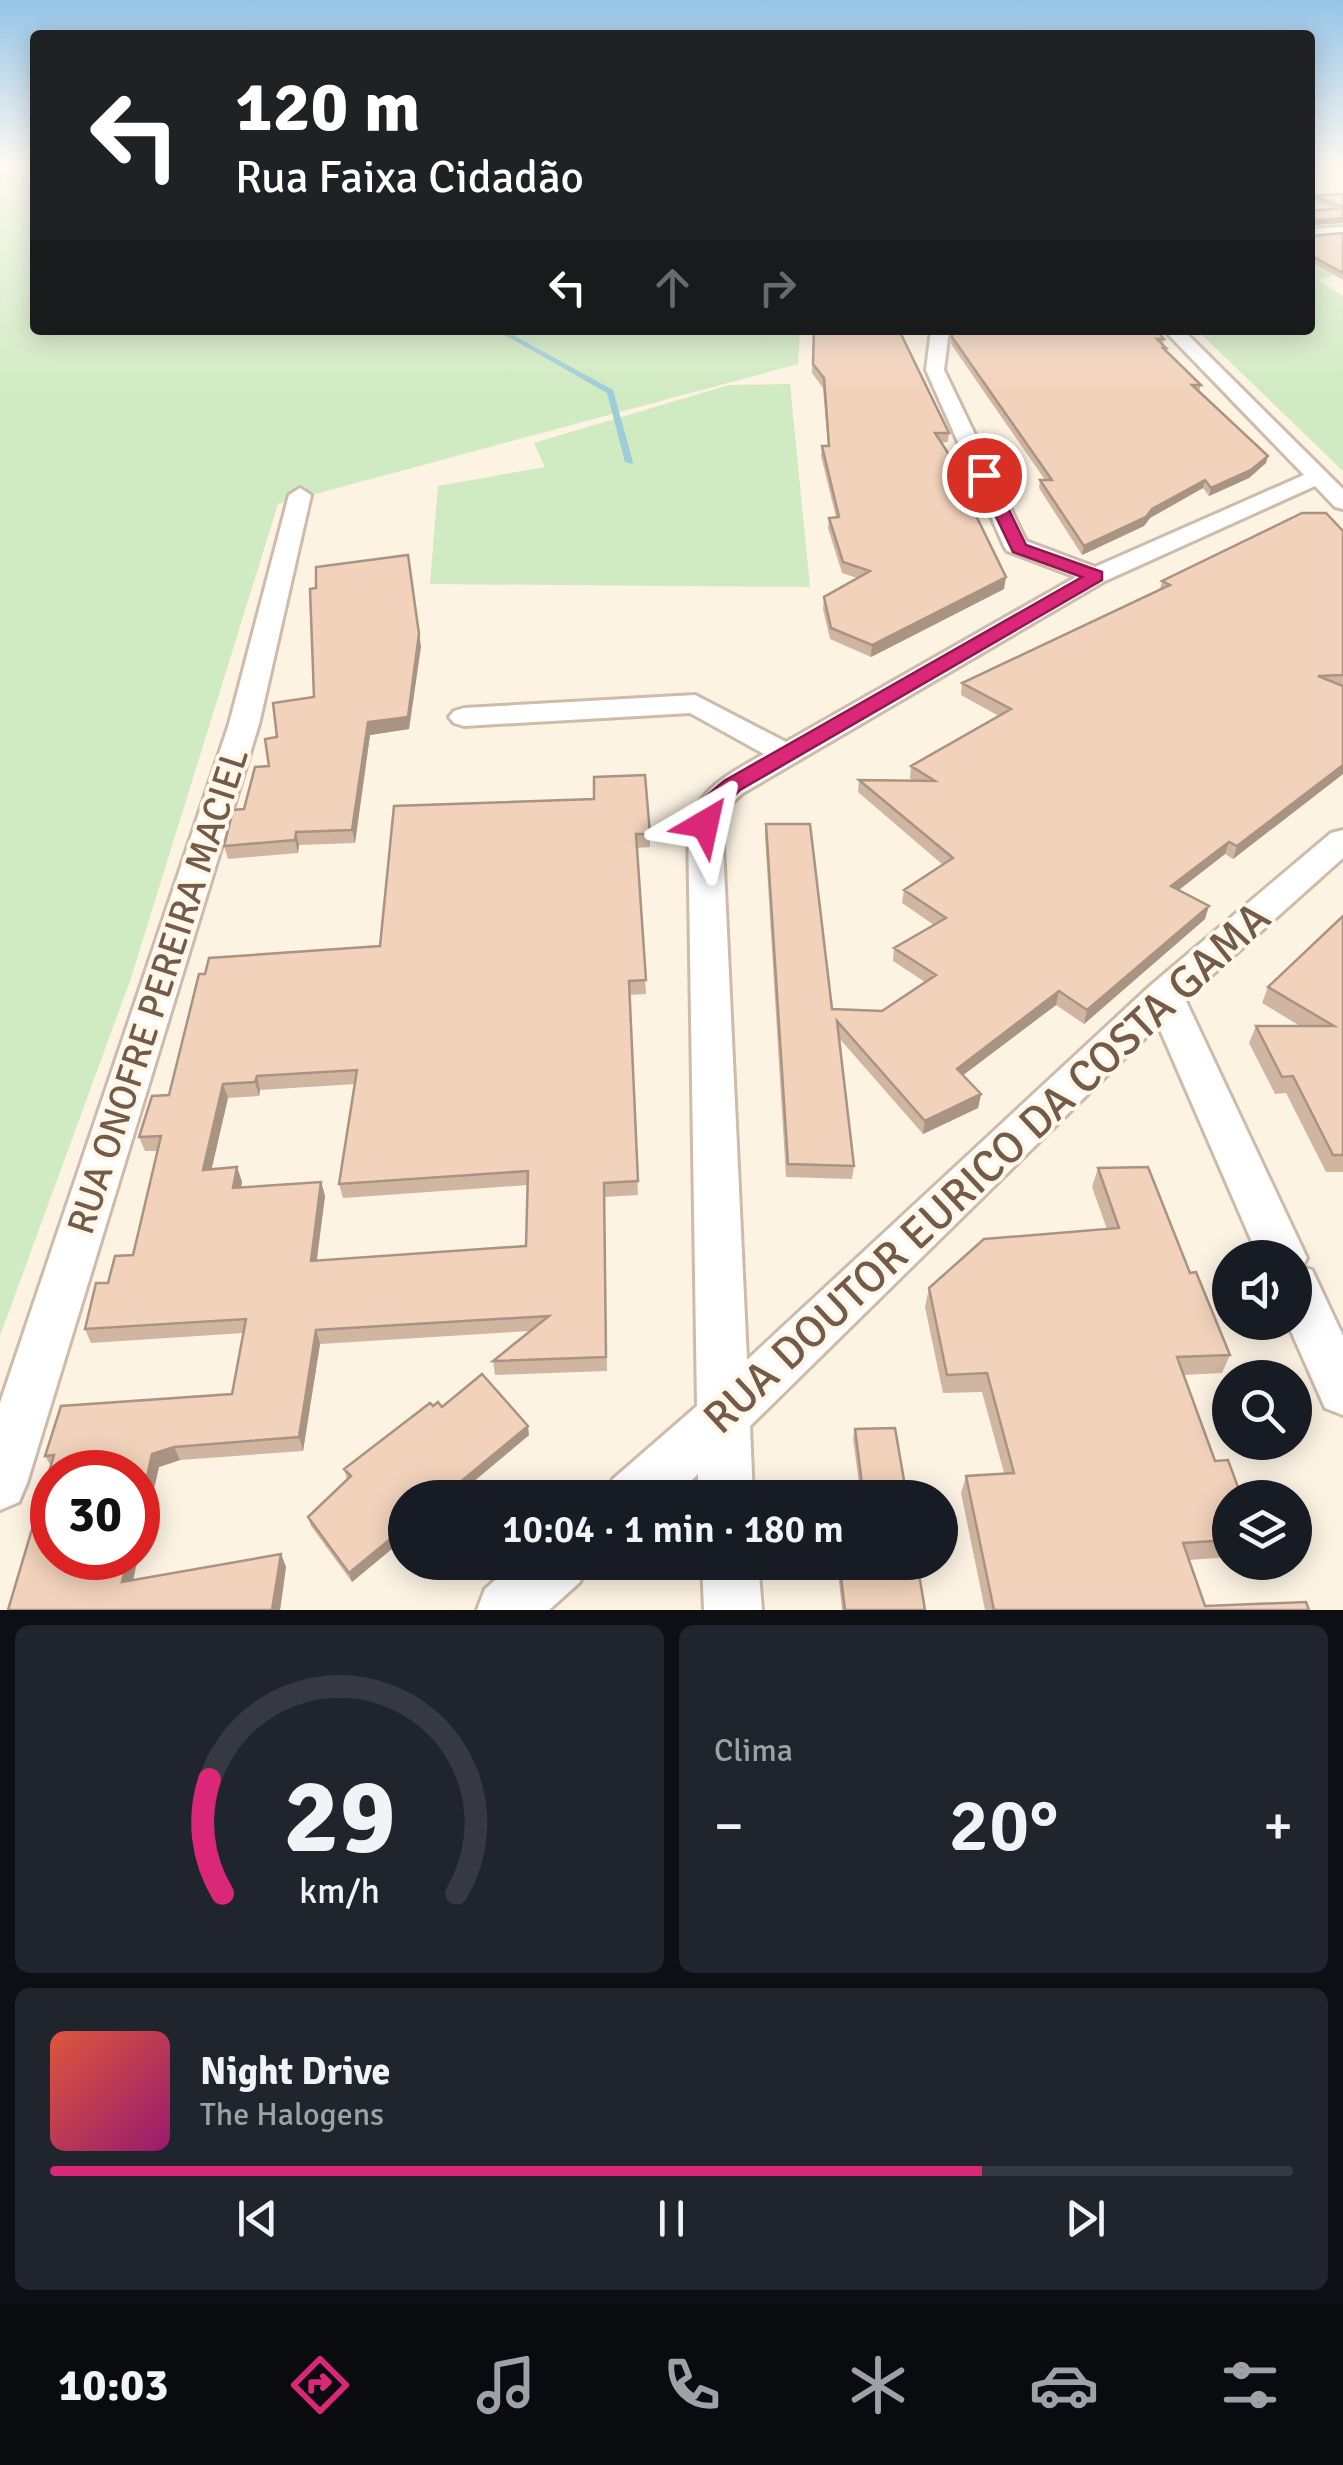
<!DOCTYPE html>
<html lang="pt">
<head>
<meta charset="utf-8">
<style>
  body { margin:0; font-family:Signika,sans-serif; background:#20242c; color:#f1f3f6; height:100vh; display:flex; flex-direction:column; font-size:38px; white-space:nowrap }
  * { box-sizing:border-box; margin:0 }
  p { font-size:32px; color:#9ea1a6 }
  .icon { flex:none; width:55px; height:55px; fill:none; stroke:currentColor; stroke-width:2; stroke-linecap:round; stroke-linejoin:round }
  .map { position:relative; height:1610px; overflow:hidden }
  .panel { display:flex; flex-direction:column; gap:15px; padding:15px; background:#0d0f14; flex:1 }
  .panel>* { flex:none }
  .guide { position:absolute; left:30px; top:30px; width:1285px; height:305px; border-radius:10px; box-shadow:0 5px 25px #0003; background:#202124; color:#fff; overflow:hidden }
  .controls { position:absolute; left:1212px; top:1240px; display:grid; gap:20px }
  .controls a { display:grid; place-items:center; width:100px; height:100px; border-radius:50%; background:#171b24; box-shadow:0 5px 25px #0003; font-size:50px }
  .speed { position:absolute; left:30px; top:1450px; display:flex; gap:20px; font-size:50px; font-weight:700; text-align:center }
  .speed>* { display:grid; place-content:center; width:130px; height:130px; border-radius:50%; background:#171b24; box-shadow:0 5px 25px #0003; line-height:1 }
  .speed .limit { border:15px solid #d22; background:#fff; color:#111 }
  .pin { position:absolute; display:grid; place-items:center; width:85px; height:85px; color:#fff; margin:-42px; border:5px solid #fff; border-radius:50%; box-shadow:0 2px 10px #0007 }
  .me { position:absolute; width:110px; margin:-55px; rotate:36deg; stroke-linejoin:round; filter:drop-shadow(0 0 8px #0008) }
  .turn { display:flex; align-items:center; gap:35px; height:210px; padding:0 40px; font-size:45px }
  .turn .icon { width:130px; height:130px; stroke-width:2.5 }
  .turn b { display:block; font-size:70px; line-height:85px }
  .lanes { display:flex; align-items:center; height:95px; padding:0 40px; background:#0003; justify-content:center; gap:50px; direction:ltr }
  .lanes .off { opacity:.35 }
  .big { font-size:75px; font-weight:600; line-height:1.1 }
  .panel .tile { flex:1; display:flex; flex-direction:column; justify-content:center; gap:15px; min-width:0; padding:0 35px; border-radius:15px; background:#20242c }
  .panel .dial { align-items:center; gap:0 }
  .dial svg { height:260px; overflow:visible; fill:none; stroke:#363941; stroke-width:7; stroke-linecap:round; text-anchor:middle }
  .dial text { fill:#f1f3f6; stroke:none }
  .song { display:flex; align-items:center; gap:30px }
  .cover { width:120px; height:120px; border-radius:15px; background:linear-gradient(135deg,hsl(10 70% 55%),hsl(320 70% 35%)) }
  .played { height:10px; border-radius:5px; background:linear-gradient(90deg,#db2777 75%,#363941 75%) }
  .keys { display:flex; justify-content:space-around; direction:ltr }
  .heat { display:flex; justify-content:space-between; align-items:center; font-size:55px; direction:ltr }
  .panel .tiles { flex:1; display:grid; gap:15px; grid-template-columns:1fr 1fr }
  .tile:last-child { grid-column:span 2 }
  .trip { position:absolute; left:388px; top:1480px; width:570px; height:100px; border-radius:50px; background:#171b24; box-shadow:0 5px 25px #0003; font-weight:600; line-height:100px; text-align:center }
  .menu { display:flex; height:160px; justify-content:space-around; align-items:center; background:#090b0e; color:#9ea1a6 }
  .menu .icon { width:70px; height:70px }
  .menu .current { color:#db2777 }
  .menu b { font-size:45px; color:#f1f3f6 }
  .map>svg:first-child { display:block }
</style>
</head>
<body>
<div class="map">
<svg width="1343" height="1610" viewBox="0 0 1343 1610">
  <rect width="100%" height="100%" fill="#fcf3e3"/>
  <path fill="#d0eac2" d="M0 167H35V330H800L798 364 278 504 131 978 0 1336Z
    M1310 240 1343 272 1318 280 1343 296V471L1197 330H1310Z
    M790 384 810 587 430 584 438 486 545 467 534 443 729 385Z"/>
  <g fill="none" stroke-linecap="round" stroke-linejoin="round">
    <path fill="#9ecdd8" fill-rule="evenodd" d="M496 330H504L613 390 633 462 632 464 625 462 607 393Z"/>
    <defs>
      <path id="street" d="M1343 227V235L1310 237V229Z
        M931 330H949L944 370 1026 541 1095 567 1304 475 1164 330H1183L1343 489V509L1335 507 1315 486 1105 581 743 793 727 807 722 824 747 1360 1150 986 1331 833 1343 830V858L1185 999 1307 1258 1302 1267 1312 1270 1343 1336V1415L1325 1408 1287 1322H1295V1258H1259L1158 1025 750 1426 753 1498H699L698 1474 673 1498H605L613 1479 697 1406 688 824C702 786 731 773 764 754L690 713 464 726 454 723 449 717 454 711 464 708 695 695 786 742 1076 577 1007 551 1004 546 926 370Z
        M300 488 311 495 259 724 27 1483 19 1502 0 1510V1403L229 724 289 495Z
        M516 1562H588L580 1582 549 1610H477L485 1589Z
        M702 1562H758L762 1610H704Z"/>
    </defs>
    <use href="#street" stroke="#cebbaa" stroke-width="6"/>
    <use href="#street" fill="#fff" fill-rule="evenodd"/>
  </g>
  <path fill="#d0b5a1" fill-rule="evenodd" d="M1343 194V223L1310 225 1334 209 1312 201 1314 196Z
    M1310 231 1312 236 1343 233V280L1310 261Z
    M813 330 949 433 948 442 941 443 970 487 967 497 1004 589 871 657 830 639 823 609 824 597 857 578 842 573 828 528 829 518 836 517 821 456 822 446H828L823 388 812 373Z
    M952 330 1164 339 1163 345 1166 348V351L1201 385 1199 392 1266 463 1249 478 1209 496 1203 488 1150 518 1144 526 1082 555 1039 488 1040 480H1045L951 344Z
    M1343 531V774L1233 859 1225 854 1179 890 1205 919 1084 1024 1056 1005 963 1075 981 1094 978 1108 923 1134 839 1038 854 1166 852 1179 786 1177 765 836 766 824 832 1009 882 1011 925 982 893 961 894 948 934 925 902 903 904 890 943 865 858 792 859 780H913L910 779 911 766 999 716 961 695 962 683 1160 589 1162 581Z
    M421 646 409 729 370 735 355 843 299 845 298 853 228 859 224 846 269 766 277 737 314 697Z
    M394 806 650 834V847L637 848 646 994 629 995 638 1195 604 1197 607 1371 495 1375 493 1361 530 1331 320 1344 303 1451 180 1460 159 1467 133 1581 281 1554 286 1567 280 1610H8L51 1466 45 1456 232 1394 243 1333 91 1343 85 1329 108 1283 133 1255 157 1151H145L139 1137 169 1095 380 946ZM355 1084 339 1184 343 1198 528 1185 526 1246 316 1260 325 1196 321 1182 241 1187 242 1182 237 1167 211 1170 228 1098 259 1096 260 1090Z
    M1343 916V1172H1326L1286 1093 1275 1094 1249 1043 1256 1026H1300L1262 1003 1268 987Z
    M1098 1168 1190 1273 1230 1355 1222 1373 1184 1375 1230 1498V1557L1189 1560 1205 1606 1309 1610H985L961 1493 966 1476 1004 1473 982 1392 943 1393 925 1307 929 1288 1107 1229 1092 1187Z
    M433 1406 442 1407 529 1435 454 1498H405V1538L352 1582 311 1526 308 1517 347 1479 344 1469Z
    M855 1429 907 1498H829L830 1485 859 1484 853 1438Z
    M837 1562H917L925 1610H842Z"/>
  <path fill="#a99383" d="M1343 218V223L1310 225 1311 220Z
    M1268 456 1266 463 1249 478 1209 496 1211 488Z
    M1205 480 1203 488 1150 518 1144 526 1082 555 1084 546Z
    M1006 577 1004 589 871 657 872 645Z
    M419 634 421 646 409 729 370 735 355 843 352 830 368 722Z
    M1343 765V774L1233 859 1237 846Z
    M296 832 299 845 298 853 295 840Z
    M1229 842 1225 854 1167 899 1171 886Z
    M1209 906 1205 919 1084 1024 1087 1010Z
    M1059 991 1056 1005 954 1082 957 1069Z
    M257 1076 260 1090 259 1096 255 1082Z
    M223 1084 228 1098 208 1185 203 1170Z
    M981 1094 978 1108 923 1134 925 1121Z
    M237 1167 242 1182 238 1202 233 1188Z
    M321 1182 325 1196 315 1275 311 1261Z
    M316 1330 320 1344 303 1451 299 1437Z
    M528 1426 529 1435 454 1498H441Z
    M174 1447 180 1460 159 1467 129 1596 122 1582 128 1558H138V1517L152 1454Z
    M405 1527V1538L352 1582 349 1573Z
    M281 1554 286 1567 280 1610H272Z"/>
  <path fill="#f2d2bb" stroke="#a99383" stroke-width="2.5" fill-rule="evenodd" d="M1343 194V207L1314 196Z
    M1343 208V218L1310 221V211Z
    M1310 231 1312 236 1343 233V273L1310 255Z
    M814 330H899L949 433H935L970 487H962L1006 577 872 645 831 628 824 597 870 571 843 562 829 518 839 517 822 446H829L824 378 813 364Z
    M952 330H1156L1164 339H1157L1166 348H1163L1201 385H1192L1268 456 1251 470 1211 488 1205 480 1152 509 1146 517 1084 546 1040 480H1052L952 337Z
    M1302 513H1326L1343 531V675L1318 676 1343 686V765L1237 846 1229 842 1171 886 1209 906 1087 1010 1059 991 957 1069 981 1094 925 1121 837 1021 854 1166 788 1164 766 824H810L832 1009 882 1011 936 975 894 948 946 918 904 890 953 858 859 780 935 781 911 766 1011 709 962 683 1170 585 1162 581Z
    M408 555 419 634 408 717 368 722 352 830 296 832 295 840 224 846 233 810 244 809 255 767 269 766 265 739 277 737 273 703 314 697 310 589 316 588V567Z
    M645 775 650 834H636L646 980 629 981 638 1181 604 1183 606 1357 493 1361 549 1316 316 1330 299 1437 174 1447 152 1454 138 1517V1472H52V1558H128L122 1582 281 1554 272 1610H8L54 1455 45 1456 61 1406 232 1394 246 1319 85 1329 96 1283H108L115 1256 133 1255 161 1136 139 1137 152 1096 169 1095 199 974H205L209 958 380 946 394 806 594 799V777ZM357 1070 339 1184 528 1171 526 1246 311 1261 321 1182 233 1188 237 1167 203 1170 223 1084 255 1082 257 1076Z
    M1343 916V1155H1333L1293 1076 1282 1077 1256 1026H1334L1268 987Z
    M1148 1167 1190 1273 1196 1272 1230 1355 1177 1357 1215 1461 1228 1460 1242 1498H1230V1540L1183 1543 1205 1606 1306 1602 1309 1610H994L966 1476 1014 1473 987 1373 947 1375 929 1288 984 1239 1119 1228 1098 1168Z
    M482 1374 528 1426 441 1498H405V1527L349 1573 308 1517 351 1476 344 1469 430 1403 433 1406 438 1402 442 1407Z
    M895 1428 907 1498H832L830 1485 862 1484 855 1429Z
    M839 1562H917L925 1610H845Z"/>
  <linearGradient id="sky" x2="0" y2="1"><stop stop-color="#95c4e7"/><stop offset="0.42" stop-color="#fefaf2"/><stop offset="1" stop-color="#fefaf2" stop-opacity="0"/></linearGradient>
  <rect width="1343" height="393" fill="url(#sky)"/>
  <path fill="#db2777" stroke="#8e194d" stroke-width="2.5" d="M984 471 992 475 1026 545 1102 572V580L740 790 723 806 713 829H697L694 824 704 798 724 781 1082 577 1013 552 976 475Z"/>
  <g text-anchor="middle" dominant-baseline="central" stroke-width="8" stroke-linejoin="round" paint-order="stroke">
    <g font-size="38" fill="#745a49" stroke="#fff7e9">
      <text transform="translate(158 991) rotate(-72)">RUA ONOFRE PEREIRA MACIEL</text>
    </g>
    <g font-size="45" fill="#745a49" stroke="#fff7e9">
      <text transform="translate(987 1168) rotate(-43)">RUA DOUTOR EURICO DA COSTA GAMA</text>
    </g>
  </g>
</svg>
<div class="controls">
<a><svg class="icon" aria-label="sound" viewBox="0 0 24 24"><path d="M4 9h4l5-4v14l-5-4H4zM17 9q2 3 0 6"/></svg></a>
<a><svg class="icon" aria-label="search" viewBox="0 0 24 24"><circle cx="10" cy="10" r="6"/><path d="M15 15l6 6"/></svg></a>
<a><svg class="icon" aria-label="layers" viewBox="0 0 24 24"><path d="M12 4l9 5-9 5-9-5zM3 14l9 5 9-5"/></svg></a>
</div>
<div class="speed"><div class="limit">30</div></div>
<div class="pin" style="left:984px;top:475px;background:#d93025"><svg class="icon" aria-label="arrive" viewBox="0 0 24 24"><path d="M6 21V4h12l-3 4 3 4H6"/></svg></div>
<svg class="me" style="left:705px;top:824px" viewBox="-20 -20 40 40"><path d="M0-17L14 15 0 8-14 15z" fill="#db2777" stroke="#fff" stroke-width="4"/></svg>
<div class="trip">10:04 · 1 min · 180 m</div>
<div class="guide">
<div class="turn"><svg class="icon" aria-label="left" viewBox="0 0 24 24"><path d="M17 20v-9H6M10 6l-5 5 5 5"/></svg><div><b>120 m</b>Rua Faixa Cidadão</div></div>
<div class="lanes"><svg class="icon" aria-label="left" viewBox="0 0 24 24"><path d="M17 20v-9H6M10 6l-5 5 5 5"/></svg><svg class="icon off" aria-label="ahead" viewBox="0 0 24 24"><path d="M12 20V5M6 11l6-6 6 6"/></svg><svg class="icon off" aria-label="right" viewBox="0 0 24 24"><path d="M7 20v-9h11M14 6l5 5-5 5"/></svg></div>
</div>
</div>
<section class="panel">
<div class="tiles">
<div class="tile dial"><svg viewBox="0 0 100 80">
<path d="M14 69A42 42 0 1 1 86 69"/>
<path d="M14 69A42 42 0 0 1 10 34" stroke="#db2777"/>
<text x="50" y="56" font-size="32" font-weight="700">29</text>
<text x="50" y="72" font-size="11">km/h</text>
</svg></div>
<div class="tile"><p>Clima</p>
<div class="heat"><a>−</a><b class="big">20°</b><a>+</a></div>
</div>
<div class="tile">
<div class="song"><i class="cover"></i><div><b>Night Drive</b><p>The Halogens</p></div></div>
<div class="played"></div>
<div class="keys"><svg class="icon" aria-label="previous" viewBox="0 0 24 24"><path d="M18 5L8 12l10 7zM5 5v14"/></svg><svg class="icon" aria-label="pause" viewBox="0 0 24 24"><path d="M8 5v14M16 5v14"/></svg><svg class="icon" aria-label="next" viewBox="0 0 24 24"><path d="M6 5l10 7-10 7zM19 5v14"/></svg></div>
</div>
</div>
</section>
<nav class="menu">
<b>10:03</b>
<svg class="icon current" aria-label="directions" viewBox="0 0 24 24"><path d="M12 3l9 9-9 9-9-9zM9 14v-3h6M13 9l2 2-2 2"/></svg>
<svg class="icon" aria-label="music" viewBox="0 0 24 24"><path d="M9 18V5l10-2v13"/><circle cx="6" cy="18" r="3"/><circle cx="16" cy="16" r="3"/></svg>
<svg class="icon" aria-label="phone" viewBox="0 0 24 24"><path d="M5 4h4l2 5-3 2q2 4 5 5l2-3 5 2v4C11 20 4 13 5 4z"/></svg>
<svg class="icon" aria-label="climate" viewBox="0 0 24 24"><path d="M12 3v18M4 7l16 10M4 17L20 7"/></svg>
<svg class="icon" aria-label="car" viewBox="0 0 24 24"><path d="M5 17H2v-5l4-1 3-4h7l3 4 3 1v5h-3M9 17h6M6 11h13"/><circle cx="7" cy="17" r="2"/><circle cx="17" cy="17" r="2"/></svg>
<svg class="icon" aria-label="filters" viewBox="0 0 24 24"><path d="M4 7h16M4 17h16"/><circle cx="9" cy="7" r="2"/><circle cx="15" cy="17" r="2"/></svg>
</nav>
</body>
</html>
